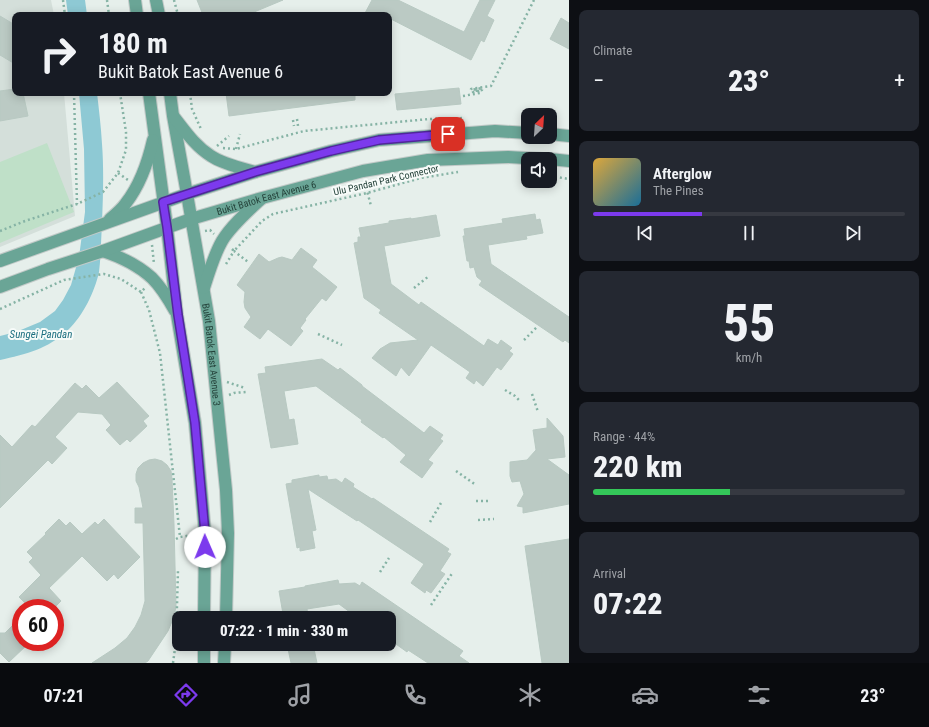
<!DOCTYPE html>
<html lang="en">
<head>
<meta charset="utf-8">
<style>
  body { margin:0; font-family:"Roboto Condensed",sans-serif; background:#242831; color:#f1f3f6; height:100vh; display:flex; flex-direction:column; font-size:15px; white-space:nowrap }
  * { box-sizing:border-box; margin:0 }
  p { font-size:13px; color:#9ea1a6 }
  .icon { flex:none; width:22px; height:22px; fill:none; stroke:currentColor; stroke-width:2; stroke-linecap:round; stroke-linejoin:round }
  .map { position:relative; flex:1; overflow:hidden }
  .details { display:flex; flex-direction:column; gap:10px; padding:10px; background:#0d0f14; width:360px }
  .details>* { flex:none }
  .top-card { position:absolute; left:12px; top:12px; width:380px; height:84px; border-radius:8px; box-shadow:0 2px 10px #0003; background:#171b24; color:#f1f3f6; overflow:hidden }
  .needle { width:26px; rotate:25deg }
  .buttons { position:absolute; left:521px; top:108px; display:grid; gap:8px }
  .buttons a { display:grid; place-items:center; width:36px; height:36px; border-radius:8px; background:#171b24; box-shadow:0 2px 10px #0003; font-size:20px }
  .speed { position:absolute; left:12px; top:599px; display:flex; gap:8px; font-size:20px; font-weight:700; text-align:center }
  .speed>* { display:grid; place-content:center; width:52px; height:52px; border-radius:50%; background:#171b24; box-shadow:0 2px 10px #0003; line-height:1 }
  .speed .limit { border:6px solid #d22; background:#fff; color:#111 }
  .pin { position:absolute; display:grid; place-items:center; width:34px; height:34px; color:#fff; margin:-17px; border-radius:8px; box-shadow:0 2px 6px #0006 }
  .me { position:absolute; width:44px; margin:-22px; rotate:359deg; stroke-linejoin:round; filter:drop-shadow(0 0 3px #0008) }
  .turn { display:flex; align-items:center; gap:14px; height:84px; padding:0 20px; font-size:18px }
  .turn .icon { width:52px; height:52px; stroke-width:2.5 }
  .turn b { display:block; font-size:28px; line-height:34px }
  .big { font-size:30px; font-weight:800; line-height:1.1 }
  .details .widget { flex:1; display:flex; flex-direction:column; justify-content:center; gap:6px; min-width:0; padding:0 14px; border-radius:8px; background:#242831 }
  .details .dial { align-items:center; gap:0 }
  .dial b { font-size:52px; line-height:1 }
  .song { display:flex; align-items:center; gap:12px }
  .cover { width:48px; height:48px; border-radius:6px; background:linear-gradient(135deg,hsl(40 70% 55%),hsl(200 70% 35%)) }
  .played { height:4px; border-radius:2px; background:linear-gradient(90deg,#7c3aed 35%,#363941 35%) }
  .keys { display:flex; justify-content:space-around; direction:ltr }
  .heat { display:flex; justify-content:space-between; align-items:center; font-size:22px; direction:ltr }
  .charge { height:6px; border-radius:3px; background:linear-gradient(90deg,#34c759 44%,#363941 0) }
  .trip { position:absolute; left:172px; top:611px; width:224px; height:40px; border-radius:8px; background:#171b24; box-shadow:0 2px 10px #0003; font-weight:800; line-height:40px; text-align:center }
  .menu { display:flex; height:64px; justify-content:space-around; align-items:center; background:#090b0e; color:#9ea1a6 }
  .menu .icon { width:28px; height:28px }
  .menu .on { color:#7c3aed }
  .menu b { font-size:18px; color:#f1f3f6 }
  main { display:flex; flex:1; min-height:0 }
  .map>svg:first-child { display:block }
</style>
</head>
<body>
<main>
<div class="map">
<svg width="569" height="663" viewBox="0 0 569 663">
  <rect width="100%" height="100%" fill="#e6efeb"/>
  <path fill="#d4dfda" d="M0 0H51L54 15H15V93H64L75 216 0 247Z"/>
  <path fill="#bfe0c8" d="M47 143 74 212 0 243V162Z"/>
  <path fill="#8ec9d4" d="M66 0H85L87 15H68Z
    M79 93H97C99 110 101 127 102 144 104 170 103 197 102 223 101 239 101 256 99 272 95 291 83 316 68 330 48 349 26 354 0 360V336L16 332 40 322 55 311 63 300 71 285 79 257 85 212 84 149Z"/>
  <path fill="#bbcac4" stroke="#b8c9c2" d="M197 0H283L247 15H203Z
    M372 0H398L464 32 480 0H495L487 16 494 20 484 42 481 40 471 60 389 18V15H364Z
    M0 16 15 25V64L0 55Z
    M561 18 569 23V49L550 39Z
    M459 88 461 104 397 110 395 94Z
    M15 89V93H23L28 116 0 121V91Z
    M226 93H355V100L229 116Z
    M535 214 536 220 540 219 543 233 526 236 527 239 488 245 491 264 569 317V343L565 340 563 342 479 285 482 281 477 277 474 267 470 268 469 261H467L463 236H465L464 229 503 223 502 219Z
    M436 215 440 236 384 246 391 284 419 305 421 302 484 346 488 339 498 345 501 340 512 348 509 351 513 354 501 370 497 367 483 386 476 380 474 384 466 378 470 372 431 345 409 376 401 367 396 376 372 358 380 349 390 343 418 340 379 313 381 310 364 298 354 243 358 242V237H361L359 228 389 223V221L411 218V219Z
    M301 248 317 260 312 267 337 287 326 301 322 298 305 319 306 320 300 328 303 331 291 346 268 329 260 339 244 327 251 317 245 308 244 302 245 292 237 285 259 254 269 262 278 258 282 257 292 260Z
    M322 359 338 370 340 368 362 385V386L424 433 430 426 443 435 440 439 443 441 428 460 433 463 422 478 400 462 406 455 384 437 383 438 361 422 362 420 316 386 284 391 289 420 294 419 298 444 271 448 258 374 266 373 265 367Z
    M117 382 149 416 143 421 147 426 130 442 127 439 120 445 106 430 111 425 102 414 78 412 55 437 67 448 52 464 48 460 0 508V435L12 447 32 425 35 427 75 383 82 389 86 385 99 398Z
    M547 418 563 436 565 457 547 459 569 475V504L523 513V507L517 506 524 494 520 481 512 482 510 476V462L527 460 536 450 533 430 547 428Z
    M155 459 162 461 167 465 171 471 172 479 174 524 176 607 173 619 168 631 148 661 145 663H92L115 648 127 638 135 627 141 615 145 601 143 523H135V508H143L139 487 136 481V474L138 468 143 463 149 460Z
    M319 475V477L327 476 328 480 336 479 342 483 345 478 354 484 353 487 372 499 373 498 449 549 447 552 451 554 440 571 445 574 431 593 426 590 425 593 411 583 424 564 358 520 357 521 308 489 316 530 312 531 315 548 300 551V547L297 548 286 484 292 483V480Z
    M59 519 66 526 70 522 82 534 95 522 98 525 104 519 140 557 118 579 114 574 107 581 82 556 49 588 61 601 54 608H30L19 597 41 575 29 562 33 558 27 552 46 534 45 533Z
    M569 539V663H542L525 546Z
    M338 580 339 584 355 583 360 586 362 582 463 651 459 656 469 663H428L408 650 407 652 389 639V618H358L339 604 307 609 308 618H289L288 613 283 614 279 591 305 587V586Z
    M21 617V642H30L9 662 0 653V633H5Z
    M287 644H313L317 663H291Z"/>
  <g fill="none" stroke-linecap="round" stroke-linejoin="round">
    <defs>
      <g id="major">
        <path d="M135 0 137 15"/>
        <path d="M156 0 159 15"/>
        <path d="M149 93 167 227 177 315 195 423 205 533 204 618"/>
        <path id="s1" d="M170 93 173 116 187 194 209 321 226 490 228 533 226 618"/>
        <path d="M174 117C185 131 195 146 211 156 223 164 241 168 255 172"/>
        <path d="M550 134 569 136"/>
        <path d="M550 159 569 161"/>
        <path d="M110 219C116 214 122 209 126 203 140 185 148 162 153 140"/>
        <path d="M103 251C121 257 138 265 152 278 161 287 169 300 175 311"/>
        <path d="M0 261 187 194 255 172 331 151 379 140 495 131 528 133"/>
        <path id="s2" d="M0 287 48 269 103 251 191 219 262 198 363 171 428 160 508 157 543 159"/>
        <path d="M204 288C209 272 214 255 222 241 231 226 248 211 261 199"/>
        <path d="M204 663V644"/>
        <path d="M224 663 225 644"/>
      </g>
    </defs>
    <use href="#major" stroke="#c2cac8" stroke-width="14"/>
    <path stroke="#86b3a5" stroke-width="2.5" stroke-dasharray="2 3" stroke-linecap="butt" d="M63 0 65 15
      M107 0 109 15
      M174 0 178 15
      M74 93 77 204
      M190 93 192 109 201 129
      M463 96 480 93V91L473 92V91L482 90V88L471 90V89L491 86 534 0
      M297 119 298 126
      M293 120 294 126
      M217 146 229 136
      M223 148 236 149 304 131 429 119 465 118
      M236 149 240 134
      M118 173 128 180
      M550 176 569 179
      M365 183 371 206
      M0 231 25 221 77 204 103 192 118 173 126 150V132L120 93
      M205 231 210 230 214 234
      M152 245 154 264
      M232 249 234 251 262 221 273 214 367 193 421 178 458 172
      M226 264 234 251 248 262
      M414 288 429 276
      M141 292 149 310 160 353 180 537
      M0 309 64 280 104 274 121 279 141 292 145 288
      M318 334 342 345
      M524 340 538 326
      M227 382 245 388
      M505 390 515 396 519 400
      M532 394 538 412
      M229 395 234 393 246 392
      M456 471 476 485
      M476 501H488
      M478 520 494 519
      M430 522 441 503
      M176 539 180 537 193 535
      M380 572 389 558
      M431 605 453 572
      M173 663 176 641 178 570"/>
    <use href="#major" stroke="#6aa596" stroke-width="12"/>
  </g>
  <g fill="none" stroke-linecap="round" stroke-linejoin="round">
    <defs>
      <path id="route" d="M205 547V533L195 423 178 315 167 227 163 202 255 172 331 151 379 140 448 134"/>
    </defs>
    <use href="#route" stroke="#51269a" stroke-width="10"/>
    <use href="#route" stroke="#7c3aed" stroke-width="7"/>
  </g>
  <g text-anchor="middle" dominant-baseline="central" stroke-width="4" stroke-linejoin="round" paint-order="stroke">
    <g font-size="10" fill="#24423a" stroke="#f7fbf9">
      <text transform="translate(386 180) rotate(-13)">Ulu Pandan Park Connector</text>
      <text stroke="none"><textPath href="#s2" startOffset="281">Bukit Batok East Avenue 6</textPath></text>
      <text stroke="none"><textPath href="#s1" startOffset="265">Bukit Batok East Avenue 3</textPath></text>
    </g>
    <g font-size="11" font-style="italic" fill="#1c6f80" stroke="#f7fbf9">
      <text x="41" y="334">Sungei Pandan</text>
    </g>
  </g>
</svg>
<div class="buttons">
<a><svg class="needle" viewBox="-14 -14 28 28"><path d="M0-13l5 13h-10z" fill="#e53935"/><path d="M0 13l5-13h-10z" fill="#9ea1a6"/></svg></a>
<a><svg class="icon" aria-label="sound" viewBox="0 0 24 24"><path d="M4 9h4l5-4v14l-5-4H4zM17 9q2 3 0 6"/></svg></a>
</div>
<div class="speed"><div class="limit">60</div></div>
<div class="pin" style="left:448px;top:134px;background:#d93025"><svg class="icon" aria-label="arrive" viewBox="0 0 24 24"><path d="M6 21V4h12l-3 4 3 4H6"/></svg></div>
<svg class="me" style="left:205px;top:547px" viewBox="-20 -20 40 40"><circle r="19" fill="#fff"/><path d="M0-13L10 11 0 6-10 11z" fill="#7c3aed"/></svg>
<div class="trip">07:22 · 1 min · 330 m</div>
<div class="top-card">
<div class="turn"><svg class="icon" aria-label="right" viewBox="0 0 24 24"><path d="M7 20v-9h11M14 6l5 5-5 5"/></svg><div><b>180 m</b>Bukit Batok East Avenue 6</div></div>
</div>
</div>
<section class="details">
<div class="widget"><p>Climate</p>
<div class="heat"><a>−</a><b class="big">23°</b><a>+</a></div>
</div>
<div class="widget">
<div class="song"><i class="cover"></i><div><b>Afterglow</b><p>The Pines</p></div></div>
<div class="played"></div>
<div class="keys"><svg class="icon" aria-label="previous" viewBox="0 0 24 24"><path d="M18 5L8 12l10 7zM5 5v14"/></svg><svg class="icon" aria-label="pause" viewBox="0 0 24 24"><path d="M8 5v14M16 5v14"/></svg><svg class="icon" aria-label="next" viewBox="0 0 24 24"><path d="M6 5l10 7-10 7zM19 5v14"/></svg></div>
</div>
<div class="widget dial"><b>55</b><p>km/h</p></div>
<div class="widget"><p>Range · 44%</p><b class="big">220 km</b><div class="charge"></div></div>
<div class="widget"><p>Arrival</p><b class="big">07:22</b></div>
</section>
</main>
<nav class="menu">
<b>07:21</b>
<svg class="icon on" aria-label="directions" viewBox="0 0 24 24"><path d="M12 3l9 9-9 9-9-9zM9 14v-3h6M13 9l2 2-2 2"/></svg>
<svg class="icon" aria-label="music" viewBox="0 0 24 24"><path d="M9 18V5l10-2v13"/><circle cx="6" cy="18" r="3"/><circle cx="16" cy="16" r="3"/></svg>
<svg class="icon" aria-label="phone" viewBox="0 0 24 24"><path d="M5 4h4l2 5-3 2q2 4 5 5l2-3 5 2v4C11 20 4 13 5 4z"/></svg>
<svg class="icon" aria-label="climate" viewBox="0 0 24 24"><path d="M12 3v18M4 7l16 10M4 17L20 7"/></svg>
<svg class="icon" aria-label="car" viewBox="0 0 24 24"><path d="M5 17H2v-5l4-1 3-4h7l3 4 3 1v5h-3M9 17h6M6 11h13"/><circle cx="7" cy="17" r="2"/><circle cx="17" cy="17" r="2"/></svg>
<svg class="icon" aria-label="filters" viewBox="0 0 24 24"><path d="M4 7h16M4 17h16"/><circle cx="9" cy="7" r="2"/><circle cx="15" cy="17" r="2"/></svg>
<b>23°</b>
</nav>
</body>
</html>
